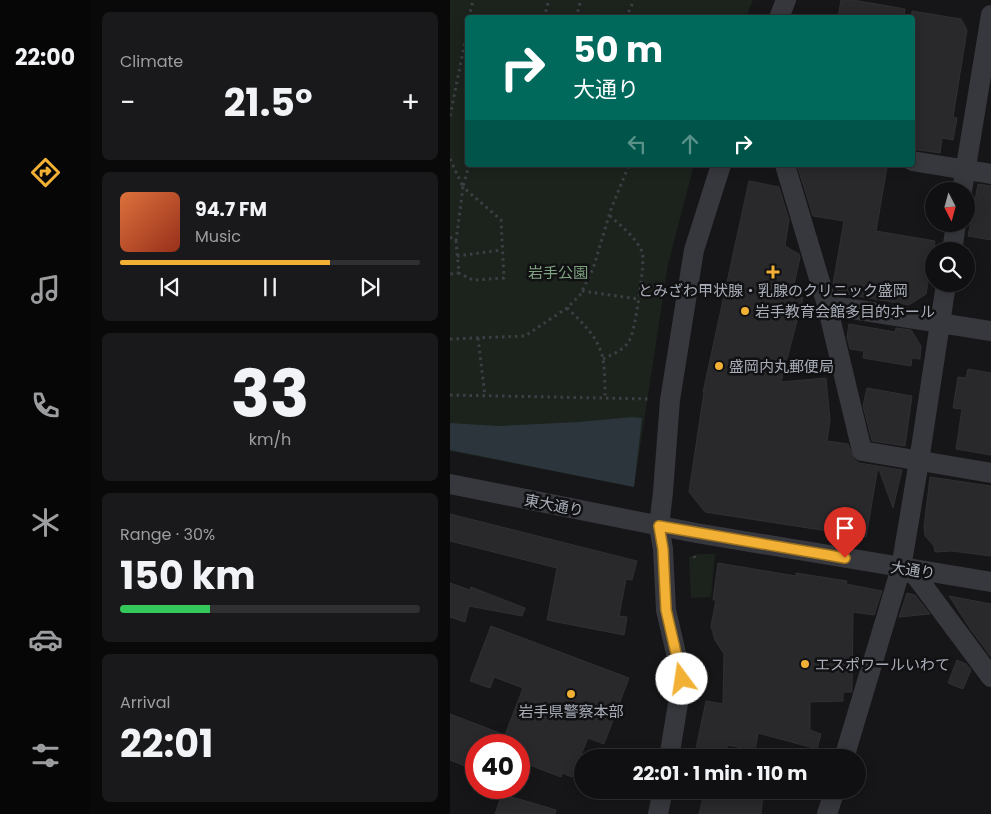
<!DOCTYPE html>
<html lang="en">
<head>
<meta charset="utf-8">
<style>
  body { margin:0; font-family:Poppins,"Noto Sans JP",sans-serif; background:#19191b; color:#f1f3f6; height:100vh; display:flex; flex-direction:column; font-size:19px; white-space:nowrap }
  * { box-sizing:border-box; margin:0 }
  p { font-size:16px; color:#9c9d9f }
  .icon { flex:none; width:28px; height:28px; fill:none; stroke:currentColor; stroke-width:2; stroke-linecap:round; stroke-linejoin:round }
  .map { position:relative; flex:1; overflow:hidden }
  .details { display:flex; flex-direction:column; gap:12px; padding:12px; background:#09090a; width:360px }
  .details>* { flex:none }
  .top-card { position:absolute; left:15px; top:15px; width:450px; height:152px; border-radius:5px; box-shadow:0 2px 12px #0003,0 0 0 1px #303032; background:#00695c; color:#fff; overflow:hidden }
  .needle { width:32px; rotate:174deg }
  .controls { position:absolute; left:475px; top:182px; display:grid; gap:10px }
  .controls a { display:grid; place-items:center; width:50px; height:50px; border-radius:50%; background:#101012; box-shadow:0 2px 12px #0003,0 0 0 1px #303032; font-size:25px }
  .speed { position:absolute; left:15px; top:734px; display:flex; gap:10px; font-size:25px; font-weight:700; text-align:center }
  .speed>* { display:grid; place-content:center; width:65px; height:65px; border-radius:50%; background:#101012; box-shadow:0 2px 12px #0003,0 0 0 1px #303032; line-height:1 }
  .speed .limit { border:8px solid #d22; background:#fff; color:#111 }
  .pin { position:absolute; display:grid; place-items:center; width:42px; height:42px; color:#fff; margin:-51px -21px; border-radius:50% 50% 50% 0; rotate:-45deg; box-shadow:0 0 5px #0007 }
  .pin .icon { rotate:45deg }
  .me { position:absolute; width:55px; margin:-28px; rotate:346deg; stroke-linejoin:round; filter:drop-shadow(0 0 4px #0008) }
  .turn { display:flex; align-items:center; gap:18px; height:105px; padding:0 25px; font-size:22px }
  .turn .icon { width:65px; height:65px; stroke-width:2.5 }
  .turn b { display:block; font-size:35px; line-height:42px }
  .lanes { display:flex; align-items:center; height:48px; padding:0 25px; background:#0003; justify-content:center; gap:25px; direction:ltr }
  .lanes .off { opacity:.35 }
  .big { font-size:38px; font-weight:700; line-height:1.1 }
  .details .tile { flex:1; display:flex; flex-direction:column; justify-content:center; gap:8px; min-width:0; padding:0 18px; border-radius:8px; background:#19191b }
  .details .dial { align-items:center; gap:0 }
  .dial b { font-size:65px; line-height:1 }
  .song { display:flex; align-items:center; gap:15px }
  .cover { width:60px; height:60px; border-radius:8px; background:linear-gradient(135deg,hsl(20 70% 55%),hsl(10 70% 35%)) }
  .played { height:5px; border-radius:2px; background:linear-gradient(90deg,#f2b134 70%,#303032 70%) }
  .keys { display:flex; justify-content:space-around; direction:ltr }
  .heat { display:flex; justify-content:space-between; align-items:center; font-size:28px; direction:ltr }
  .charge { height:8px; border-radius:4px; background:linear-gradient(90deg,#34c759 30%,#303032 0) }
  .trip { position:absolute; left:124px; top:749px; width:292px; height:50px; border-radius:25px; background:#101012; box-shadow:0 2px 12px #0003,0 0 0 1px #303032; font-weight:700; line-height:50px; text-align:center }
  main { display:flex; flex:1; min-height:0 }
  .tab-bar { display:flex; flex-direction:column; width:90px; justify-content:space-around; align-items:center; background:#060607; color:#9c9d9f }
  .tab-bar .icon { width:35px; height:35px }
  .tab-bar .current { color:#f2b134 }
  .tab-bar b { font-size:22px; color:#f1f3f6 }
  .map>svg:first-child { display:block }
</style>
</head>
<body>
<main>
<nav class="tab-bar">
<b>22:00</b>
<svg class="icon current" aria-label="directions" viewBox="0 0 24 24"><path d="M12 3l9 9-9 9-9-9zM9 14v-3h6M13 9l2 2-2 2"/></svg>
<svg class="icon" aria-label="music" viewBox="0 0 24 24"><path d="M9 18V5l10-2v13"/><circle cx="6" cy="18" r="3"/><circle cx="16" cy="16" r="3"/></svg>
<svg class="icon" aria-label="phone" viewBox="0 0 24 24"><path d="M5 4h4l2 5-3 2q2 4 5 5l2-3 5 2v4C11 20 4 13 5 4z"/></svg>
<svg class="icon" aria-label="climate" viewBox="0 0 24 24"><path d="M12 3v18M4 7l16 10M4 17L20 7"/></svg>
<svg class="icon" aria-label="car" viewBox="0 0 24 24"><path d="M5 17H2v-5l4-1 3-4h7l3 4 3 1v5h-3M9 17h6M6 11h13"/><circle cx="7" cy="17" r="2"/><circle cx="17" cy="17" r="2"/></svg>
<svg class="icon" aria-label="filters" viewBox="0 0 24 24"><path d="M4 7h16M4 17h16"/><circle cx="9" cy="7" r="2"/><circle cx="15" cy="17" r="2"/></svg>
</nav>
<section class="details">
<div class="tile"><p>Climate</p>
<div class="heat"><a>−</a><b class="big">21.5°</b><a>+</a></div>
</div>
<div class="tile">
<div class="song"><i class="cover"></i><div><b>94.7 FM</b><p>Music</p></div></div>
<div class="played"></div>
<div class="keys"><svg class="icon" aria-label="previous" viewBox="0 0 24 24"><path d="M18 5L8 12l10 7zM5 5v14"/></svg><svg class="icon" aria-label="pause" viewBox="0 0 24 24"><path d="M8 5v14M16 5v14"/></svg><svg class="icon" aria-label="next" viewBox="0 0 24 24"><path d="M6 5l10 7-10 7zM19 5v14"/></svg></div>
</div>
<div class="tile dial"><b>33</b><p>km/h</p></div>
<div class="tile"><p>Range · 30%</p><b class="big">150 km</b><div class="charge"></div></div>
<div class="tile"><p>Arrival</p><b class="big">22:01</b></div>
</section>
<div class="map">
<svg width="541" height="814" viewBox="0 0 541 814">
  <rect width="100%" height="100%" fill="#161618"/>
  <path fill="#1c231d" d="M0 0H303L296 17 18 18V165H244L218 264 184 487 0 451Z
    M249 554H265L261 597 241 598 239 557Z"/>
  <path fill="#2c353c" d="M182 417 192 418 184 487 0 450V423L48 426 129 422Z"/>
  <path fill="#29292c" stroke="#303034" d="M391 0H403L455 9 454 18H388Z
    M462 11 511 19 517 30 503 117 507 118 503 140 492 138 490 153 462 149Z
    M347 165H397L411 168 412 165H425L437 167 426 231 485 241 476 294 459 305 390 293 383 284 394 221 363 216Z
    M299 181 329 187 339 220 335 246 349 254 350 257 342 294 353 298 331 382 376 378 380 420 377 441 398 444 404 459 409 463 452 470 443 508 428 467 416 537 255 512 239 492 254 392H253Z
    M528 184 541 186V240L518 236Z
    M399 324 445 332 446 328 461 330 471 346 470 359 462 358 461 366 413 358 414 351 400 349 397 337Z
    M518 369 541 373V455L506 449 512 409 503 408 508 377 516 378Z
    M417 388 462 396 455 446 422 441 413 406Z
    M480 477 541 486V556L502 551 485 552 484 546 475 536 474 527Z
    M0 514 187 561 182 580 176 579 169 616 177 617 174 635 97 620 107 568 0 541Z
    M268 563 346 576V573L397 581 396 584 432 591 424 615 403 612 402 692H393V701L360 702V730L371 734 367 749 308 733 305 751 278 745 276 758H244L256 701 273 704 274 654 265 640 261 626 266 600H263Z
    M0 583 20 590 21 587 75 608 72 616 19 606 15 622 0 617Z
    M457 593 465 595 480 614 449 617Z
    M499 596 541 604V657L521 630Z
    M41 626 179 678 154 744 138 738 122 777 112 773 111 777 69 761V745H26V764L22 763 20 768 0 760V714L55 735 73 688 44 677 40 688 20 681Z
    M507 660 516 664 521 670 513 689 498 683Z
    M255 790H292L313 795 311 814H249Z
    M52 794 106 810 105 814H45Z"/>
  <g fill="none" stroke-linecap="round" stroke-linejoin="round">
    <path stroke="#3d3f44" stroke-width="3" stroke-dasharray="2.5 4" stroke-linecap="butt" d="M19 18 23 0
      M94 18 99 0
      M126 18 131 0
      M140 18 142 14 151 18
      M176 18 184 0
      M296 18 301 16
      M0 116 18 27
      M0 159 13 187 19 165
      M0 237 6 241 9 273 0 274
      M6 241 13 187 51 220 54 278 23 280 9 273
      M7 256 52 250
      M132 291 188 299
      M117 308C132 322 149 338 153 359 155 372 155 386 155 398
      M28 338 35 396
      M0 339 75 336 117 308 130 295 143 269 161 209 179 165
      M153 359C163 354 175 350 180 339 185 331 196 259 192 252 186 237 171 226 159 215
      M0 395 201 399
      M244 556 245 558"/>
    <path stroke="#37383d" stroke-width="20" d="M329 18 336 0
      M462 161 541 174
      M335 165 377 305 412 451 541 473
      M512 191 541 15
      M502 251 506 224
      M377 305 541 331
      M0 484 246 533 541 582
      M453 569 466 576 541 677
      M219 758 232 679 216 610 213 549 209 526 213 492 220 400 244 250 271 165
      M394 758 451 568 469 461 496 284
      M208 814 213 790
      M377 814 385 790"/>
  </g>
  <g fill="none" stroke-linecap="round" stroke-linejoin="round">
    <defs>
      <path id="route" d="M232 679 216 610 213 549 209 526 395 558"/>
    </defs>
    <use href="#route" stroke="#9d7322" stroke-width="12"/>
    <use href="#route" stroke="#f2b134" stroke-width="9"/>
  </g>
  <g fill="#f2b134" stroke="#111113" stroke-width="2">
    <path d="M320.5 264.5h5v5h5v5h-5v5h-5v-5h-5v-5h5z"/>
    <circle cx="295" cy="311" r="5"/>
    <circle cx="269" cy="366" r="5"/>
    <circle cx="355" cy="664" r="5"/>
    <circle cx="121" cy="694" r="5"/>
  </g>
  <g text-anchor="middle" dominant-baseline="central" stroke-width="5" stroke-linejoin="round" paint-order="stroke">
    <g font-size="15" fill="#7fa381" stroke="#111113">
      <text x="108" y="272">岩手公園</text>
    </g>
    <g font-size="15" fill="#a8adb8" stroke="#111113" text-anchor="start">
      <text x="323" y="290" text-anchor="middle">とみざわ甲状腺・乳腺のクリニック盛岡</text>
      <text x="305" y="311">岩手教育会館多目的ホール</text>
      <text x="279" y="366">盛岡内丸郵便局</text>
      <text x="365" y="664">エスポワールいわて</text>
      <text x="121" y="711" text-anchor="middle">岩手県警察本部</text>
    </g>
    <g font-size="15" fill="#a8adb8" stroke="#111113">
      <text transform="translate(104 505) rotate(11)">東大通り</text>
      <text transform="translate(463 570) rotate(9)">大通り</text>
    </g>
  </g>
</svg>
<div class="controls">
<a><svg class="needle" viewBox="-14 -14 28 28"><path d="M0-13l5 13h-10z" fill="#e53935"/><path d="M0 13l5-13h-10z" fill="#9c9d9f"/></svg></a>
<a><svg class="icon" aria-label="search" viewBox="0 0 24 24"><circle cx="10" cy="10" r="6"/><path d="M15 15l6 6"/></svg></a>
</div>
<div class="speed"><div class="limit">40</div></div>
<div class="pin" style="left:395px;top:558px;background:#d93025"><svg class="icon" aria-label="arrive" viewBox="0 0 24 24"><path d="M6 21V4h12l-3 4 3 4H6"/></svg></div>
<svg class="me" style="left:232px;top:679px" viewBox="-20 -20 40 40"><circle r="19" fill="#fff"/><path d="M0-13L10 11 0 6-10 11z" fill="#f2b134"/></svg>
<div class="trip">22:01 · 1 min · 110 m</div>
<div class="top-card">
<div class="turn"><svg class="icon" aria-label="right" viewBox="0 0 24 24"><path d="M7 20v-9h11M14 6l5 5-5 5"/></svg><div><b>50 m</b>大通り</div></div>
<div class="lanes"><svg class="icon off" aria-label="left" viewBox="0 0 24 24"><path d="M17 20v-9H6M10 6l-5 5 5 5"/></svg><svg class="icon off" aria-label="ahead" viewBox="0 0 24 24"><path d="M12 20V5M6 11l6-6 6 6"/></svg><svg class="icon" aria-label="right" viewBox="0 0 24 24"><path d="M7 20v-9h11M14 6l5 5-5 5"/></svg></div>
</div>
</div>
</main>
</body>
</html>
